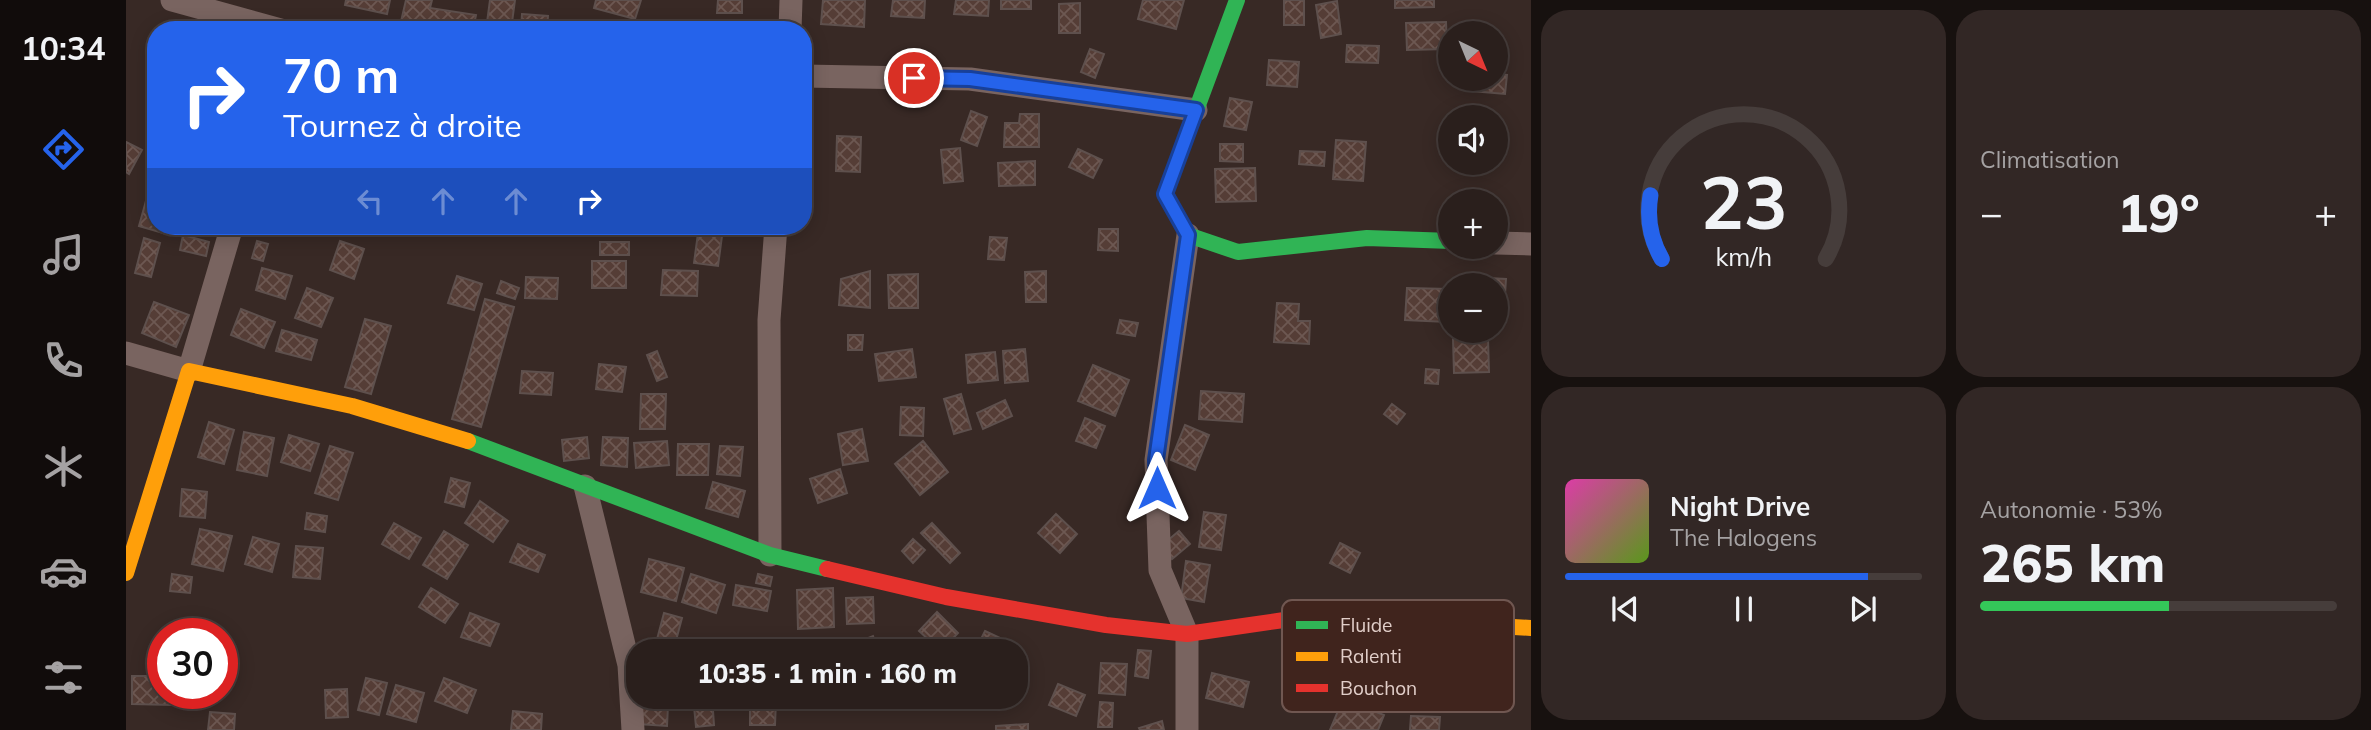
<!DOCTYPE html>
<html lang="fr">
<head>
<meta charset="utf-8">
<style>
  body { margin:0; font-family:Mulish,sans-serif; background:#322725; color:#f1f3f6; height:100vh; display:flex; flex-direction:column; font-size:26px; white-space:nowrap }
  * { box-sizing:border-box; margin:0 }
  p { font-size:23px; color:#a5a2a3 }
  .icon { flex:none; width:38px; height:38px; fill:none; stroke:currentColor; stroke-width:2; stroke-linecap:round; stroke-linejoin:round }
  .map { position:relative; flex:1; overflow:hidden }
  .sheet { display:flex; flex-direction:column; gap:10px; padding:10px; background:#17110f; width:840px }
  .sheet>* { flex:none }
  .banner { position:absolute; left:21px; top:21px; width:665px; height:214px; border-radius:28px; box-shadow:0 4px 18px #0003,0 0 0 2px #463d3b; background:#2563eb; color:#fff; overflow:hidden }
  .needle { width:46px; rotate:137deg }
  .controls { position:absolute; left:1312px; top:21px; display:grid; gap:14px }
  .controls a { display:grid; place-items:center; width:70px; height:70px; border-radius:50%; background:#2a1f1c; box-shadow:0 4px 18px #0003,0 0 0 2px #463d3b; font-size:35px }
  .speed { position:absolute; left:21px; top:618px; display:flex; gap:14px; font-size:35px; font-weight:700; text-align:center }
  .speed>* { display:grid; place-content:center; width:91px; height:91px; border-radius:50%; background:#2a1f1c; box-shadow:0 4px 18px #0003,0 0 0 2px #463d3b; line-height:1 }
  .speed .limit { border:10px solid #d22; background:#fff; color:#111 }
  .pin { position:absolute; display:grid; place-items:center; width:60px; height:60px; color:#fff; margin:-30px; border:4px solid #fff; border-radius:50%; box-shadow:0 2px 7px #0007 }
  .me { position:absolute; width:77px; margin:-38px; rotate:0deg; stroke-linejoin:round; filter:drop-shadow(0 0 5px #0008) }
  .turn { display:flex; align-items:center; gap:24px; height:147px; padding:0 21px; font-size:32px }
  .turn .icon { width:91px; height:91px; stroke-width:2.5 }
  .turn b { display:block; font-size:49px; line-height:60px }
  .lanes { display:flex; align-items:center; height:66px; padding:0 21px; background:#0003; justify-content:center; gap:35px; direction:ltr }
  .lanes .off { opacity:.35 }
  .big { font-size:52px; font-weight:800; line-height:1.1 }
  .sheet .widget { flex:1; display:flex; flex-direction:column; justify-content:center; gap:10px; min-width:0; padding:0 24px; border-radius:28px; background:#322725 }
  .sheet .dial { align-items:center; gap:0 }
  .dial svg { height:182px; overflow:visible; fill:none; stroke:#463d3b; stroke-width:7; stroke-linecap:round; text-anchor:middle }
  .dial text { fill:#f1f3f6; stroke:none }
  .song { display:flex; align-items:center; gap:21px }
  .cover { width:84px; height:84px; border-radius:10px; background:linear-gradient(135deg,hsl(320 70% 55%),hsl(90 70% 35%)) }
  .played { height:7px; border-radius:4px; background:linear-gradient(90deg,#2563eb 85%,#463d3b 85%) }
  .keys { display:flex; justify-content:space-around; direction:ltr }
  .heat { display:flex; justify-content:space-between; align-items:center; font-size:38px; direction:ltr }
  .charge { height:10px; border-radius:5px; background:linear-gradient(90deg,#34c759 53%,#463d3b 0) }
  .sheet .tiles { flex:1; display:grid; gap:10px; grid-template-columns:repeat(2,1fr) }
  .trip { position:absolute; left:500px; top:639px; width:402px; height:70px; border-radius:28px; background:#2a1f1c; box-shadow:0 4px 18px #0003,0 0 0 2px #463d3b; font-weight:800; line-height:70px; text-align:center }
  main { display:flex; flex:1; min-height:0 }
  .tabs { display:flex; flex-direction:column; width:126px; justify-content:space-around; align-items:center; background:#110c0b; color:#a5a2a3 }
  .tabs .icon { width:49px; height:49px }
  .tabs .on { color:#2563eb }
  .tabs b { font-size:32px; color:#f1f3f6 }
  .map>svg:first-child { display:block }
</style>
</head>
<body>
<main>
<nav class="tabs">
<b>10:34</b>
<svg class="icon on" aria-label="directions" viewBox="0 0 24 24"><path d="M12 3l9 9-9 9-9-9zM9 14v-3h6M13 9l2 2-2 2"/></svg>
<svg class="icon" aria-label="music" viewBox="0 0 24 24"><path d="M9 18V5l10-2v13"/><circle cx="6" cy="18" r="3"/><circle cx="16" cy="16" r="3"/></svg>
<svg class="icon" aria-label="phone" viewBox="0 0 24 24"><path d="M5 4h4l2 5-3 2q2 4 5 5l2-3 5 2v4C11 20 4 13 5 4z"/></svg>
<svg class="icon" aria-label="climate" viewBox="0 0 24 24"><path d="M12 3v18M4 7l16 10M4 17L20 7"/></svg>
<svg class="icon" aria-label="car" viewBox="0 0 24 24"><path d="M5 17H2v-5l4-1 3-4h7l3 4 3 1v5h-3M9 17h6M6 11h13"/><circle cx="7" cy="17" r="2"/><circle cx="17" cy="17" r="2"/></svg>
<svg class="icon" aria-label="filters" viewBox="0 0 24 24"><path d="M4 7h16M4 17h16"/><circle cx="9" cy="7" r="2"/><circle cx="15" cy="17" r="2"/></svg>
</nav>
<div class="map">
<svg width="1405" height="730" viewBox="0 0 1405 730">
  <defs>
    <pattern id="building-cross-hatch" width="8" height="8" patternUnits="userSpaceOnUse" patternTransform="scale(1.75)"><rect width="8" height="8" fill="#553d36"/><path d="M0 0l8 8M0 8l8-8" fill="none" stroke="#6d5852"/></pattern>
  </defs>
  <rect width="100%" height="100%" fill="#382925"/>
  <path fill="url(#building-cross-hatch)" stroke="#5e504d" stroke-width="2" d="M220 0H264L261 14 219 5Z
    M280 0H306L304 8 350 15 347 30H273Z
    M364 0H389L385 30H360Z
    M470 0H515L509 19 468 8Z
    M592 0H616V13H591Z
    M697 0H739L738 27 695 24Z
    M767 0H799L798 18 765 16Z
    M830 0H863L862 16 828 14Z
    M875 0H905V9H875Z
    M1017 0H1058L1050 29 1012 19Z
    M1158 0H1178V25H1158Z
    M1269 0H1308V7L1269 8Z
    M1211 1 1215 34 1195 38 1190 5Z
    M954 3V33H933V4Z
    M396 14 422 16 421 30H395Z
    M591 21 613 23 612 30H590Z
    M1320 22 1321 49 1281 50 1280 23Z
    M1221 45 1253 46 1252 63 1220 62Z
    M964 49 978 54 969 78 955 72Z
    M1143 60 1173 62 1171 87 1141 85Z
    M1370 74 1381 75 1379 94 1346 91 1347 79H1370Z
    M1104 98 1126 102 1120 130 1098 126Z
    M845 111 861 117 851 146 835 140Z
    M894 114H913V147H878L879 123H893Z
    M711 136 735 137 734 172 710 171Z
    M1210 140 1240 142 1237 181 1207 179Z
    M0 142 16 150 3 174 0 172Z
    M1094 144H1117V162L1094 161Z
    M834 148 837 181 818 183 815 150Z
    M952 149 976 160 967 178 943 167Z
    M1174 151 1199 152 1198 166 1173 164Z
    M909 161V185L873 186 872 163Z
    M1129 168 1130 201 1090 202 1089 169Z
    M23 190 30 192V226H47L44 235 13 226Z
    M973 229H992V251L972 250Z
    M572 233 596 236 592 266 568 263Z
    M57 235 83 242 80 256 54 250Z
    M864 237 881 238 878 260 862 259Z
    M18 238 34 243 25 277 9 273Z
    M131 241 142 244 137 261 126 258Z
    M214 241 238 249 228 279 204 270Z
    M474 242H503V255H474Z
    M466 261H500V288H466Z
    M136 268 166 276 159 299 130 290Z
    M537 270 572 271 571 296 535 295Z
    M744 271V308L713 305 715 279Z
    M920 271V302H900L899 272Z
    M792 274V308H763L762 275Z
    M331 276 356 284 348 310 322 303Z
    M400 277 432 278 431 299 399 298Z
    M1362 278 1380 279 1377 326H1370V285H1361Z
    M375 281 393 288 389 299 371 293Z
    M181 288 207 298 195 327 169 318Z
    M1281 288 1323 289 1321 322 1279 320Z
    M359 299 388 307 355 427 326 419Z
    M28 302 63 315 50 347 16 333Z
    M1151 303 1173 304 1172 321H1184L1183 344 1148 342Z
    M115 309 149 322 138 348 105 335Z
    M239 319 265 326 245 394 219 387Z
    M994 320 1012 323 1009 336 991 333Z
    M156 330 191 340 185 360 150 351Z
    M722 335H737L736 350H722Z
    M1362 338 1363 372 1328 373 1327 339Z
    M786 349 790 377 753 381 749 354Z
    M899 349 902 381 879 383 877 351Z
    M531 351 541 377 531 381 521 355Z
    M869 352 872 380 842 383 840 355Z
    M473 364 500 367 496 392 470 389Z
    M967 365 1003 380 989 416 952 401Z
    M1300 369 1313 370 1312 384 1299 383Z
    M396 371 427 373 425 395 394 393Z
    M1075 391 1118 394 1116 422 1073 419Z
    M515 394H540L539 429H514Z
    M835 394 845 429 828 434 818 399Z
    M879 400 886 416 857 429 851 413Z
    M1266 404 1279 414 1271 424 1258 414Z
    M775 407 798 408 797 436 774 435Z
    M959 418 979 426 970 448 950 441Z
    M83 422 108 430 98 464 72 457Z
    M1059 425 1083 435 1069 470 1045 460Z
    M736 429 742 461 717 465 712 434Z
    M118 432 148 438 141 476 111 470Z
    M163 435 193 444 184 471 155 462Z
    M461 437 463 458 438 461 436 440Z
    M477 437 502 438 501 467 475 465Z
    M541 441 543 465 510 468 508 443Z
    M797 441 822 472 794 495 769 464Z
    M552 444H583L582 475H551Z
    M204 446 227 453 212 500 189 493Z
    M594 446 617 447 614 476 591 474Z
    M714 469 721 493 692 503 684 479Z
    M325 478 344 483 338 507 319 502Z
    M587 482 619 491 612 517 580 508Z
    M56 489 81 492 79 518 54 516Z
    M354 501 382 521 367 542 339 523Z
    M1078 512 1100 515 1095 550 1073 547Z
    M181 513 201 516 199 532 179 529Z
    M930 514 951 534 934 553 912 533Z
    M268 523 295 538 283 559 256 544Z
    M806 523 834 553 824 563 795 533Z
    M74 529 106 536 97 571 66 564Z
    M318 531 342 545 321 579 297 565Z
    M1053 531 1064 544 1046 559 1035 546Z
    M127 537 153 544 146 572 119 564Z
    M787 539 799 550 787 563 776 551Z
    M1214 543 1234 553 1224 573 1204 563Z
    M392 544 419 555 412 572 384 562Z
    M170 546 197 548 194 579 167 577Z
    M523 559 558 568 550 601 515 592Z
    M1060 561 1084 565 1078 602 1055 598Z
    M46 574 66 577 64 593 44 591Z
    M565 574 599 585 590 613 556 602Z
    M632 574 646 577 644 586 630 583Z
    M610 585 645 591 641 611 607 605Z
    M305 588 332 604 319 623 293 607Z
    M707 588 708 627 672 629 671 590Z
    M747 597 748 623 721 624 720 598Z
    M811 612 832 633 815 651 793 631Z
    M344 613 373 624 364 646 335 637Z
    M538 613 556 618 548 648 530 643Z
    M859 631 874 638 867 651H849Z
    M747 636 752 651H735L732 642Z
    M1012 650 1025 651 1022 678 1009 676Z
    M975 663 1001 664 999 695 973 693Z
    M1086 673 1123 682 1117 707 1080 698Z
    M6 676H37V693H46V705L6 704Z
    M240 678 261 683 253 715 232 710Z
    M318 678 350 690 341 713 309 701Z
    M932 684 959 695 950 716 923 705Z
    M270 685 298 693 290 722 261 714Z
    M221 689 222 717 200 718 199 690Z
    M567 696H586L588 725 570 727Z
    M1217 699 1258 715 1252 730H1204Z
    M624 700 650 701 649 725H624Z
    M974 702 987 703 986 727H972Z
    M513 705 542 706 541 726 512 724Z
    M387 711 416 714 415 730H385Z
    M84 712 109 714 108 730H82Z
    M1285 716 1314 717 1313 730H1284Z
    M1036 721 1038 730H1014L1013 728Z
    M902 724V730H870V726Z"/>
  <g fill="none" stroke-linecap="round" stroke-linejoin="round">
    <path stroke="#796460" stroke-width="23" d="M46 0 155 30
      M664 30 665 0
      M677 76 844 79 1070 110
      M1370 243 1405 244
      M0 353 63 371 106 226
      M459 486 503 665 507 730
      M644 555 643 320 650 226
      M1061 730V634L1034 570 1030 460 1062 235"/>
    <path stroke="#30b455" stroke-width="16" d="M1111 0 1039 194 1062 235 1112 252 1241 238 1325 241
      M342 441 644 555 701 569"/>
    <path stroke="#ff9f0a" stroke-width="16" d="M0 573 63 371 226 406 342 441
      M1165 619 1191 615 1405 628"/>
    <path stroke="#e5322d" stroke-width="16" d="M701 569 820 597 980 625 1061 634 1165 619"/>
  </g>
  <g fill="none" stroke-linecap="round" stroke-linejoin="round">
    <defs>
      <path id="route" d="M788 78 844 79 1070 110 1039 194 1062 235 1030 460 1031 488"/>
    </defs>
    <use href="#route" stroke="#184099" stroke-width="18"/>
    <use href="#route" stroke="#2563eb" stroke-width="12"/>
  </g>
  <rect x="1156" y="600" width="232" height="112" rx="10" fill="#40241d" stroke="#705751" stroke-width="2"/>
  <rect x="1170" y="621" width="32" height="8" fill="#30b455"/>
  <rect x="1170" y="652" width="32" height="9" fill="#ff9f0a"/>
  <rect x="1170" y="684" width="32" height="8" fill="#e5322d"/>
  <g font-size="19" fill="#e1cec9">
    <text x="1214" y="632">Fluide</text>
    <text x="1214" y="663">Ralenti</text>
    <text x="1214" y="695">Bouchon</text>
  </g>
</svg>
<div class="controls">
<a><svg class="needle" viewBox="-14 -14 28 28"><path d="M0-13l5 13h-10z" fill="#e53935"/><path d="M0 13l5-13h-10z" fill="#a5a2a3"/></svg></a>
<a><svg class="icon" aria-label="sound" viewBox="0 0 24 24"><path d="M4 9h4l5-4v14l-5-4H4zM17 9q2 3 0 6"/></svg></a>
<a>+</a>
<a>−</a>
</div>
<div class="speed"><div class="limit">30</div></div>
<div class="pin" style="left:788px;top:78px;background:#d93025"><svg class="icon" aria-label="arrive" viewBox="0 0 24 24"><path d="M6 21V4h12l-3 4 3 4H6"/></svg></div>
<svg class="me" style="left:1031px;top:488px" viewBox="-20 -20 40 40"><path d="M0-17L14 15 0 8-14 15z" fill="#2563eb" stroke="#fff" stroke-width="4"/></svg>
<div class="trip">10:35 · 1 min · 160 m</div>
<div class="banner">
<div class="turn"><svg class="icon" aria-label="right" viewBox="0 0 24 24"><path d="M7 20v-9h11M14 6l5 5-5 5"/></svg><div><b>70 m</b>Tournez à droite</div></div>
<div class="lanes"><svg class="icon off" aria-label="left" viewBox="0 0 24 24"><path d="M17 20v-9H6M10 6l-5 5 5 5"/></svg><svg class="icon off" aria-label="ahead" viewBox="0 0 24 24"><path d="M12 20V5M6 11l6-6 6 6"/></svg><svg class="icon off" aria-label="ahead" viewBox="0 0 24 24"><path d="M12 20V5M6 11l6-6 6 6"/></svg><svg class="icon" aria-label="right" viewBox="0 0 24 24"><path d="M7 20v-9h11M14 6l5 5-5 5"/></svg></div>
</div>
</div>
<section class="sheet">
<div class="tiles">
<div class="widget dial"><svg viewBox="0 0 100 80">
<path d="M14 69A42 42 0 1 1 86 69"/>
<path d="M14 69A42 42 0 0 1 9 41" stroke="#2563eb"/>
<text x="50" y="56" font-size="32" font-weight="700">23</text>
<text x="50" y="72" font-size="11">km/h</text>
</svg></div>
<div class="widget"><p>Climatisation</p>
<div class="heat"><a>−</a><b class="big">19°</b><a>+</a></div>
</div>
<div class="widget">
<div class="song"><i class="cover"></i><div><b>Night Drive</b><p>The Halogens</p></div></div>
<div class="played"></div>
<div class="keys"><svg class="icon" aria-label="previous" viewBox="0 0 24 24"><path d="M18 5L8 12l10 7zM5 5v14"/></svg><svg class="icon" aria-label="pause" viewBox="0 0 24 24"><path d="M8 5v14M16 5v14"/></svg><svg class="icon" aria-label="next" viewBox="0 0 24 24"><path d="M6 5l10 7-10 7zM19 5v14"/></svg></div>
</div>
<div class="widget"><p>Autonomie · 53%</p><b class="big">265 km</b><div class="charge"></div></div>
</div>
</section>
</main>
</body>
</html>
